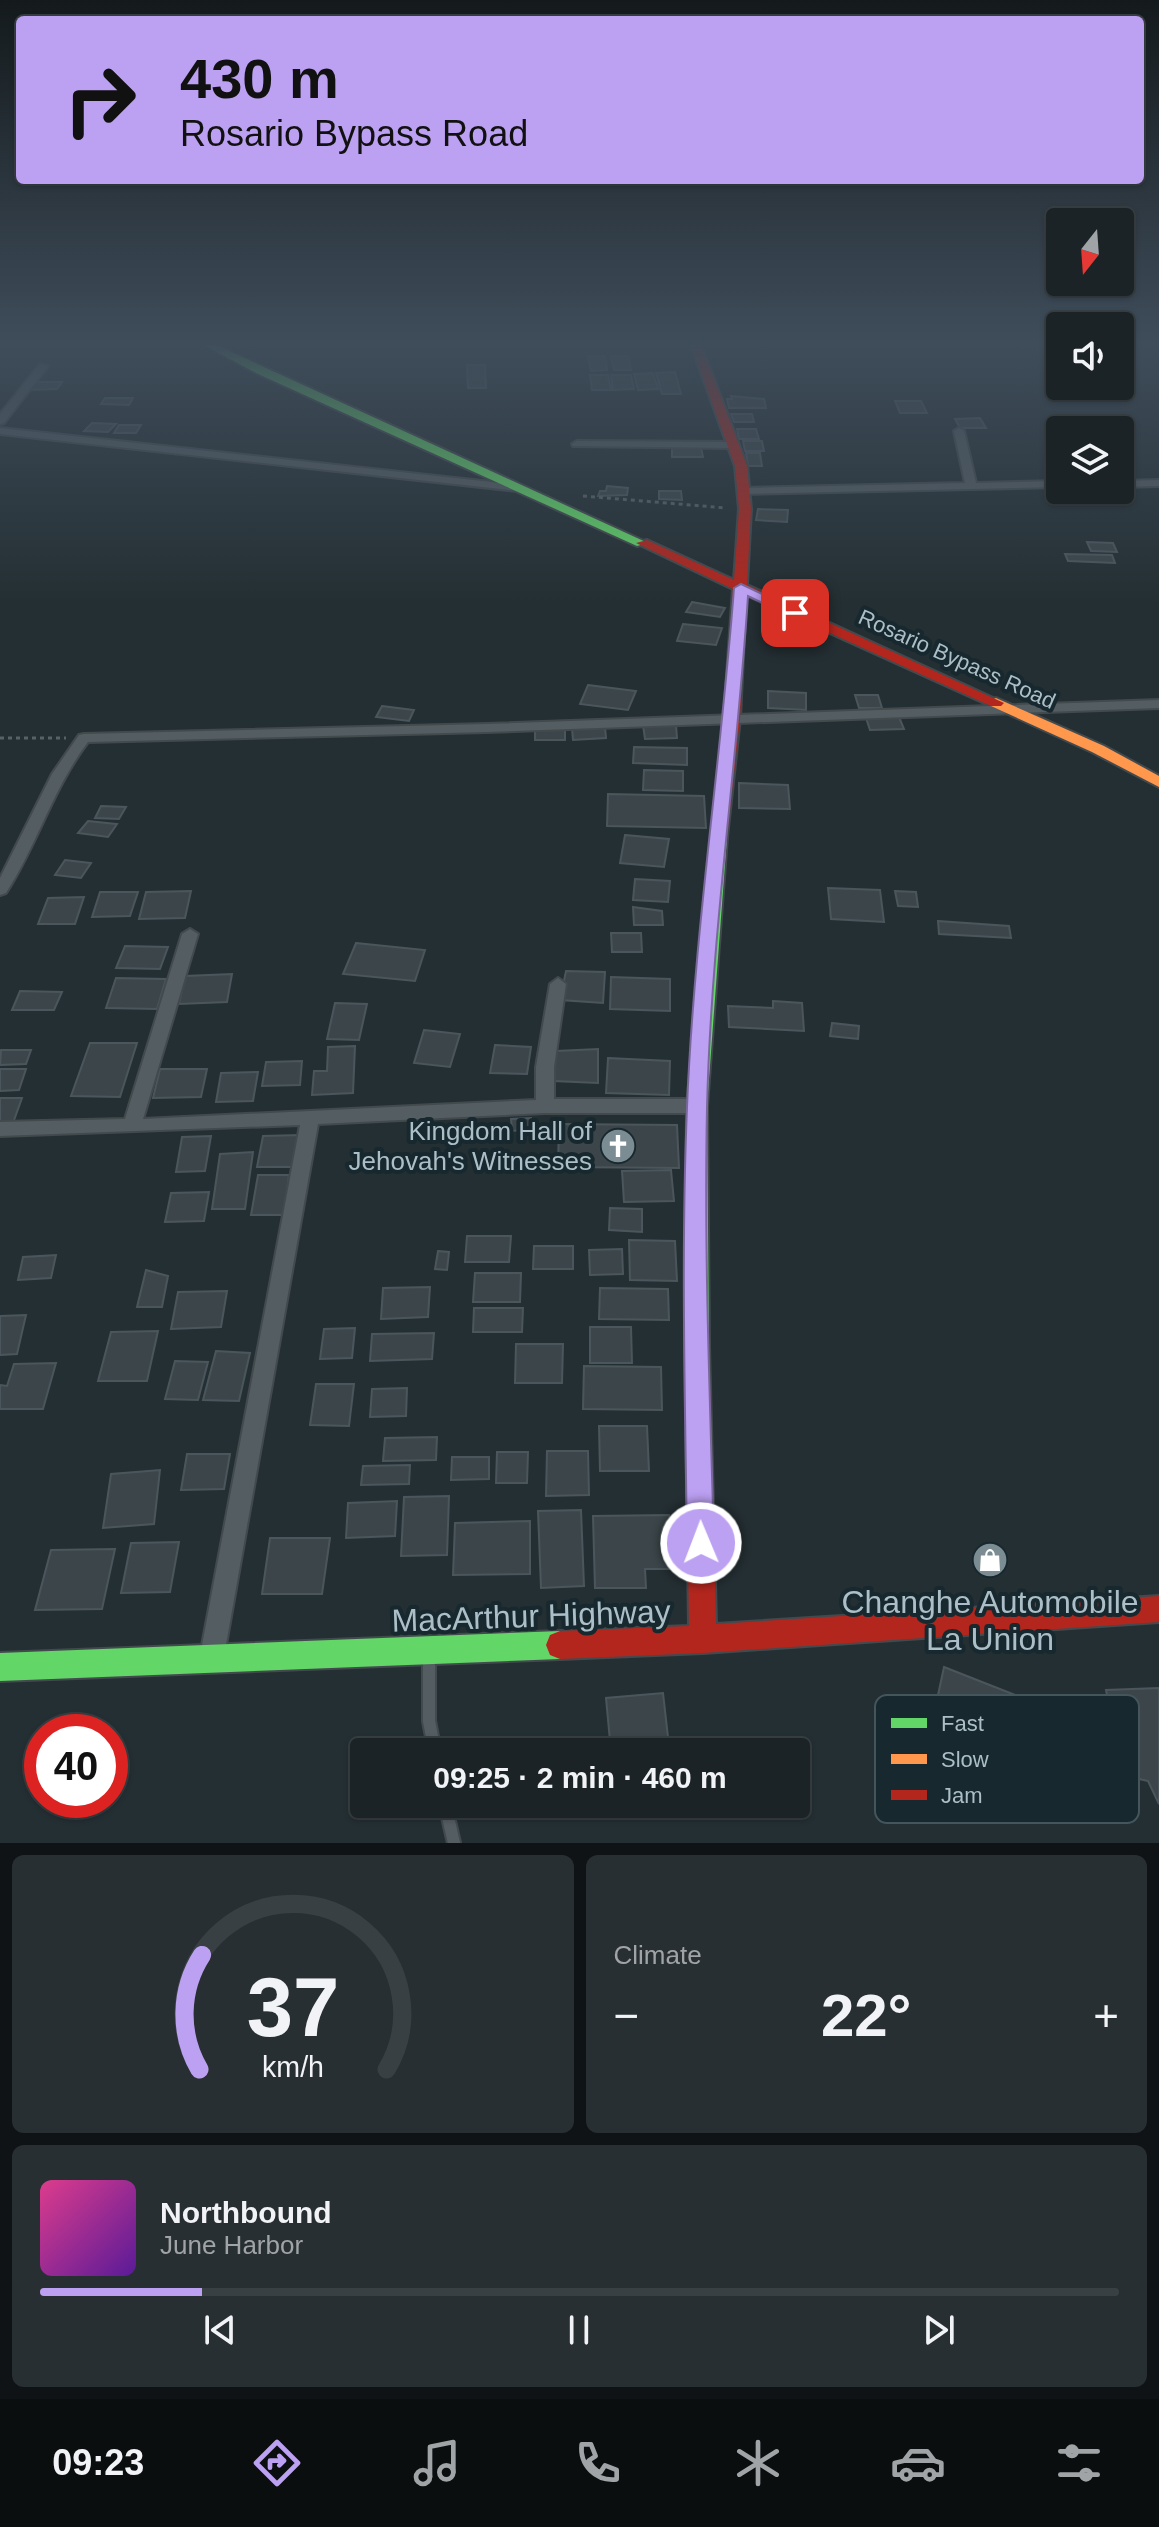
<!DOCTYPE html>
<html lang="en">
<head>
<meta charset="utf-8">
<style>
  body { margin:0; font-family:Arial,sans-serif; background:#282f32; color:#f1f3f6; height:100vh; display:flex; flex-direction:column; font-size:30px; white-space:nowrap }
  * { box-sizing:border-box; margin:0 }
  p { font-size:26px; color:#a0a4a7 }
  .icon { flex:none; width:44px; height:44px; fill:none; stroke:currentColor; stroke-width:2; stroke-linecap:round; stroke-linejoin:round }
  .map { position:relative; height:1843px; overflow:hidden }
  .drawer { display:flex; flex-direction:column; gap:12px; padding:12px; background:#0f1315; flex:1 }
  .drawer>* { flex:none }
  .top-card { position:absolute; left:16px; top:16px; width:1128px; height:168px; border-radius:8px; box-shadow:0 2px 6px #0004,0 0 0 2px #394043; background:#bca0f2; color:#111; overflow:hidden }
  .needle { width:52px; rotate:197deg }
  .fabs { position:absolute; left:1046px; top:208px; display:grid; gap:16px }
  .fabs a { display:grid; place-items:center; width:88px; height:88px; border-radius:8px; background:#1b2326; box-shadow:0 2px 6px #0004,0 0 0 2px #394043; font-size:40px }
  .speed { position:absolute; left:24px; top:1714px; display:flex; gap:16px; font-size:40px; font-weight:700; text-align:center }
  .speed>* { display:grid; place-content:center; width:104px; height:104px; border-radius:50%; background:#1b2326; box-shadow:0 2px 6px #0004,0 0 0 2px #394043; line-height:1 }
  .speed .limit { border:12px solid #d22; background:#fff; color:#111 }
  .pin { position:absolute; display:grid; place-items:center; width:68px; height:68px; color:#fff; margin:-34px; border-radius:16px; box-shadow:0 4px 12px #0006 }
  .me { position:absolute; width:88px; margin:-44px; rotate:359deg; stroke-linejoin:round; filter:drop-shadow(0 0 6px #0008) }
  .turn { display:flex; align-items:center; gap:28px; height:168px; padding:0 32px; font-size:36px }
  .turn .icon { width:104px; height:104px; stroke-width:2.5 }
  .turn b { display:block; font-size:56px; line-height:68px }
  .big { font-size:60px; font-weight:800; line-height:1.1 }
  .drawer .widget { flex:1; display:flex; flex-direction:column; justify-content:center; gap:12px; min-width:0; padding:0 28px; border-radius:12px; background:#282f32 }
  .drawer .dial { align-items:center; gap:0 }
  .dial svg { height:208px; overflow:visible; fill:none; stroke:#394043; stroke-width:7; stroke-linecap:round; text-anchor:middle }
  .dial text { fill:#f1f3f6; stroke:none }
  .song { display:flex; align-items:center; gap:24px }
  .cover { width:96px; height:96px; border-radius:12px; background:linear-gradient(135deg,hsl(330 70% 55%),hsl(270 70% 35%)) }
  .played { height:8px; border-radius:4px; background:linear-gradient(90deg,#bca0f2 15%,#394043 15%) }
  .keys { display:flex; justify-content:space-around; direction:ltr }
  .heat { display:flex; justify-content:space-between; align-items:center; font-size:44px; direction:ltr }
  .drawer .tiles { flex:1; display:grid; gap:12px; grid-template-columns:1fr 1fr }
  .widget:last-child { grid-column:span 2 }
  .trip { position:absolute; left:350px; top:1738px; width:460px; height:80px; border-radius:8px; background:#1b2326; box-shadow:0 2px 6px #0004,0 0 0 2px #394043; font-weight:800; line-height:80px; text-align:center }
  .dock { display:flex; height:128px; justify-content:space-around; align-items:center; background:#0b0e0f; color:#a0a4a7 }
  .dock .icon { width:56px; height:56px }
  .dock .active { color:#bca0f2 }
  .dock b { font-size:36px; color:#f1f3f6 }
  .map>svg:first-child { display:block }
</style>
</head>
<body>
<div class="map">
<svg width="1159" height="1843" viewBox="0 0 1159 1843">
  <rect width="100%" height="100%" fill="#242f33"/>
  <path fill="#3c464a" stroke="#4b565c" stroke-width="2" d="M588 356H605L607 370 591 371Z
    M611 356H628L631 370H614Z
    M467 365H485L486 388H468Z
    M675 372 681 394H662L656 373Z
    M653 373 658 389 638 390 634 374Z
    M590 375H608L611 390H592Z
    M611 375H631L634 389 613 390Z
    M32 382H62L57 389 27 390Z
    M731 396 764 399 766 408H729L727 399H732Z
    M105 398H133L129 405 101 404Z
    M895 401H921L927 413H900Z
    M731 414H752L754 422H734Z
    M980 418 986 428H960L955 419Z
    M92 423 116 424 108 432 84 431Z
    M119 425H141L136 433H114Z
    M737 429H756L759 439H739Z
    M743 441H762L764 451H745Z
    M672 448H701L703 457H672Z
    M746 453H760L762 466H748Z
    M607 486 628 488 627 495 598 496 600 491H606Z
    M659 491H681L682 500 659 499Z
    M758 509 788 510 787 522 756 520Z
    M1087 542 1113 543 1117 552 1091 551Z
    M1065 554 1112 555 1115 563 1068 561Z
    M692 602 725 608 720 617 686 612Z
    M683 624 722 628 716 645 677 641Z
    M588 685 636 691 628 710 580 704Z
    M768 691 806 693V710L768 708Z
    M855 695H878L882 708H859Z
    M382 706 414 710 409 721 376 717Z
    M899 717 904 729 870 730 866 718Z
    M643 725H676L677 738 645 739Z
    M605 727 606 738 573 740 572 728Z
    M535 728H565V740H535Z
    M634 747 687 748V765L633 763Z
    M644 770 683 771V791L643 790Z
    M739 783 788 785 790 809 739 808Z
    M608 794 704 796 706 828 607 826Z
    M101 806 126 807 119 819 95 818Z
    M88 821 117 824 108 837 78 833Z
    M625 835 669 839 664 867 620 863Z
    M65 860 91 863 81 878 55 875Z
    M635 879 670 881 668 902 633 900Z
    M828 888 880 890 884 922 831 919Z
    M191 891 185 918 139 919 146 892Z
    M895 891 916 892 918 907 898 906Z
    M100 892H138L130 916 92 917Z
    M84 897 75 924H38L48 898Z
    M633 907 662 911 663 925H634Z
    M938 921 1009 926 1011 938 939 934Z
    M611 933H641L642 952H612Z
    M356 943 425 950 415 981 343 974Z
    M125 946 168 947 160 969 116 968Z
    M566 971 605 972 603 1003 560 1000Z
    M232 974 227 1002 179 1004 185 976Z
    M611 977 670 979V1011L610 1009Z
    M116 978 166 979 157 1009 106 1008Z
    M20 991 62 992 54 1010H12Z
    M773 1001 802 1003 804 1031 729 1027 728 1006 773 1008Z
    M335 1003 367 1004 359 1040 327 1039Z
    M832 1023 859 1026 858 1039 830 1036Z
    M424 1030 460 1034 450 1067 414 1063Z
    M90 1043H137L120 1097 71 1096Z
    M495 1045 531 1047 527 1074 490 1073Z
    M355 1046 353 1093 312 1095 314 1071H327L328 1047Z
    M598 1049V1083L553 1081 556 1051Z
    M1 1050H31L26 1064 0 1065Z
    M608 1058 670 1061 669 1095 606 1093Z
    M302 1061 300 1085 262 1086 266 1062Z
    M0 1069H26L19 1090 0 1091Z
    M160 1069H207L201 1097 153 1098Z
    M258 1072 253 1101 216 1102 221 1073Z
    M0 1098H22L13 1123H0Z
    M531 1118 532 1129 512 1131 511 1119Z
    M559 1124 677 1125 679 1168 558 1167Z
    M300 1135 295 1167H257L263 1136Z
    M211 1136 205 1171 176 1172 182 1137Z
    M253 1152 245 1209H212L220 1154Z
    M671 1170 674 1201 624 1202 622 1171Z
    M258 1175H289L284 1215H251Z
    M209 1192 204 1221 165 1222 171 1193Z
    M610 1208 642 1209V1232L609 1230Z
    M467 1236H511L509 1262H465Z
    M629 1240 675 1241 677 1281 630 1280Z
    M534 1246H573V1269H533Z
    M622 1249 623 1274 590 1275 589 1250Z
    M438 1251 449 1252 447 1270 435 1269Z
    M56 1255 51 1278 18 1280 23 1257Z
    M146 1270 168 1276 162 1307H137Z
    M475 1273H521L520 1302H473Z
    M430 1287 428 1317 381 1319 383 1288Z
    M600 1288 668 1289 669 1320 599 1319Z
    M227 1291 221 1327 171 1329 178 1292Z
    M474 1308H523L522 1332H473Z
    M26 1315 17 1354 0 1355V1316Z
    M590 1327H631L632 1363H590Z
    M355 1328 352 1358 320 1359 324 1329Z
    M158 1331 147 1381H98L111 1332Z
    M434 1333 432 1359 370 1361 372 1334Z
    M516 1344H563L562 1383H515Z
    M216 1351 250 1353 239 1401 203 1400Z
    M175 1361 208 1362 198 1400 165 1399Z
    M56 1363 43 1409H0V1385L7 1386 14 1364Z
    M584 1366 661 1367 662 1410 583 1409Z
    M316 1384H354L349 1426 310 1425Z
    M407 1388 406 1416 370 1417 372 1389Z
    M599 1426H647L649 1471H600Z
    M437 1437 436 1460 383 1461 385 1438Z
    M547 1451H588L589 1495 546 1496Z
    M497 1452H528L527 1483H496Z
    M187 1454H230L224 1489 181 1490Z
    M452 1457H489V1479L451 1480Z
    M410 1465 409 1484 361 1485 363 1466Z
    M160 1470 154 1524 103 1528 111 1474Z
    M449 1496 447 1555 401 1556 404 1497Z
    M397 1501 395 1536 346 1538 348 1503Z
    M581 1510 584 1586 541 1588 538 1511Z
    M669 1515 673 1569H645L646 1588H595L593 1516Z
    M530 1521V1574L453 1575 455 1523Z
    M270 1538H330L322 1594H262Z
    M179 1542 170 1592 121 1593 131 1543Z
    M115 1549 102 1609 35 1610 51 1550Z
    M944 1667 1056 1711 1051 1739 938 1695Z
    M1159 1688V1804L1148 1781 1121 1775 1106 1690Z
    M663 1693 668 1737 610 1741 606 1698Z"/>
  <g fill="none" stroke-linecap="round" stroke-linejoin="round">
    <defs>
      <path id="lane" d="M429 1665V1721L435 1752
        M445 1804 454 1843"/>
      <path id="street" d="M40 364 48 366 4 423 0 424V414Z
        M0 428 518 485 523 488 518 491 0 434Z
        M959 428 964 431 976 483 1060 481V487L743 494 738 491 743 488 965 483 954 431Z
        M577 441 733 442 738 445 733 448 573 446 572 444Z
        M1159 480V486L1120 487V481Z
        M1159 700V708L487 732 88 742C53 788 37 845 6 893L0 895V878L52 774 79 735 84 734 487 724Z
        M190 929 198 934 143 1119 536 1100V1067L550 984 558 978 566 984 554 1067V1099H697L703 1101 706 1106 703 1111 697 1113H545L318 1124 224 1656 221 1665 212 1668 203 1665 200 1656 300 1125 0 1136V1122L125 1119 182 934Z"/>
      <path id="fast" d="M204 345H216L648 543 637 546 256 373Z
        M719 832 727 837 707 1106 709 1346 705 1353 697 1356 689 1353 685 1346 687 1106 711 837Z
        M560 1631 570 1635 574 1645 570 1655 560 1659 0 1681V1653Z"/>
      <path id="slow" d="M996 698 1104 746 1159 776V787L1092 752 991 706V700Z"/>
      <path id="jam" d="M691 345H701L747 466 751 509 747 585 1004 703 1001 706H991L746 595 740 718 727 837 719 842 711 837 724 718 733 589 636 543 647 540 734 580 739 509 735 466Z
        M697 1336 705 1339 709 1346 716 1624 1159 1596V1622L703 1653 560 1659 550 1655 546 1645 550 1635 560 1631 689 1626 685 1346 689 1339Z"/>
    </defs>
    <use href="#lane" stroke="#424a4e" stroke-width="16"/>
    <use href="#street" stroke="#424a4e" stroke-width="4"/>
    <use href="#fast" stroke="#424a4e" stroke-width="4"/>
    <use href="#slow" stroke="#424a4e" stroke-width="4"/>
    <use href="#jam" stroke="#424a4e" stroke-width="4"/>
    <path stroke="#566265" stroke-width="3" stroke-dasharray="4 4" stroke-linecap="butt" d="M583 496 726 508
      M0 738H66"/>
    <use href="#lane" stroke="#545d62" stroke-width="12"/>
    <use href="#street" fill="#545d62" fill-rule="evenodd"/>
    <use href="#fast" fill="#63d668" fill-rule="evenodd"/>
    <use href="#slow" fill="#ff974d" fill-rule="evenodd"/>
    <use href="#jam" fill="#b3261e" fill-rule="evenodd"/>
  </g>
  <linearGradient id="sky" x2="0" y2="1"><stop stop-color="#141a1c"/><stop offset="0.57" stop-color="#3f4d5b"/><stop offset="1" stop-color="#3f4d5b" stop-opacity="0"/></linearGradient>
  <rect width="1159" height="603" fill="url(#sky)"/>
  <path fill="#bca0f2" stroke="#7a689d" stroke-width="2" d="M741 584 802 613 790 616 748 596C737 767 711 937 707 1108 704 1253 710 1398 714 1543L710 1552 701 1556 691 1552 687 1543C685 1398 681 1252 687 1107 694 934 721 761 734 588Z"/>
  <defs>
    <symbol id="church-disc" viewBox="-11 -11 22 22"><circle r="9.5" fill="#7c8c93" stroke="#17282e"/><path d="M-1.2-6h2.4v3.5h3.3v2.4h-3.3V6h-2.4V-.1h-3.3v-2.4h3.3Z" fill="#fff"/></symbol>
    <symbol id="shop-disc" viewBox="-11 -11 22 22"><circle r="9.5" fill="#7c8c93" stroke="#17282e"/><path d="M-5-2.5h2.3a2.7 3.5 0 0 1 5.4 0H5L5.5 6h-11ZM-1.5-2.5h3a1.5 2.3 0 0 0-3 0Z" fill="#fff"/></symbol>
  </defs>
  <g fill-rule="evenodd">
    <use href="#church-disc" x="598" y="1126" width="40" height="40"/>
    <use href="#shop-disc" x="970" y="1540" width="40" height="40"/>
  </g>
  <g text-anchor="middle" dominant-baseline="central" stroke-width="8" stroke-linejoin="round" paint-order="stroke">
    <g font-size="22" fill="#acbec7" stroke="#17282e">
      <text transform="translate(957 659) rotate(24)">Rosario Bypass Road</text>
    </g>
    <g font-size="26" fill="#acbec7" stroke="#17282e" text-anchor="end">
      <text x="592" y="1131">Kingdom Hall of<tspan x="592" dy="30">Jehovah's Witnesses</tspan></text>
    </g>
    <g font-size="32" fill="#acbec7" stroke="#17282e">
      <text x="990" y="1602">Changhe Automobile<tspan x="990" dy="37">La Union</tspan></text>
    </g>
    <g font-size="32" fill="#acbec7" stroke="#17282e">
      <text transform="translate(531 1616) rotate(-2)">MacArthur Highway</text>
    </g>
  </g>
  <rect x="875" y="1695" width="264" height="128" rx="12" fill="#17282e" stroke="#44555c" stroke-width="2"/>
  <rect x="891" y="1718" width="36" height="10" fill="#63d668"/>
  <rect x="891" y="1754" width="36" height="10" fill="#ff974d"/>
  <rect x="891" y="1790" width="36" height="10" fill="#b3261e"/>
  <g font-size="22" fill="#acbec7">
    <text x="941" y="1731">Fast</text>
    <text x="941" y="1767">Slow</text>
    <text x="941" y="1803">Jam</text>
  </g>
</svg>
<div class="fabs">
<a><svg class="needle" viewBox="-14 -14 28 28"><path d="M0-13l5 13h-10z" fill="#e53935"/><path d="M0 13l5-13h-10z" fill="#a0a4a7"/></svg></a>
<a><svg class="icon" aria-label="sound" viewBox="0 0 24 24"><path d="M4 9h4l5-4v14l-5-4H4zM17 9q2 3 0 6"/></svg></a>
<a><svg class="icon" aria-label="layers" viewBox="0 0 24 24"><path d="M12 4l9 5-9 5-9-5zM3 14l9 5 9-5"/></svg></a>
</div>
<div class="speed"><div class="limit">40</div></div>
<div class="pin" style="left:795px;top:613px;background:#d93025"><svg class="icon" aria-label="arrive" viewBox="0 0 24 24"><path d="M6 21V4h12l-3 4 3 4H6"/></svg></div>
<svg class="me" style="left:701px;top:1543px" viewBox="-20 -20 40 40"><circle r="17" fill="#bca0f2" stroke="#fff" stroke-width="3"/><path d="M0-11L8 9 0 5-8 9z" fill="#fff"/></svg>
<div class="trip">09:25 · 2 min · 460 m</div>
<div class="top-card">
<div class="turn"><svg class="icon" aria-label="right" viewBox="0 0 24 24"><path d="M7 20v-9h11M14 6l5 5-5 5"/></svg><div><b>430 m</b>Rosario Bypass Road</div></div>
</div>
</div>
<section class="drawer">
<div class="tiles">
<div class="widget dial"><svg viewBox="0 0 100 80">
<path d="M14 69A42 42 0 1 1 86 69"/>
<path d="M14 69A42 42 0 0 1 15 25" stroke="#bca0f2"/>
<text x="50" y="56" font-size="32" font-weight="700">37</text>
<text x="50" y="72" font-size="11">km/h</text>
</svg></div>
<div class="widget"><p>Climate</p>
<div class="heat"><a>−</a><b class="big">22°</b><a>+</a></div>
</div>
<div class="widget">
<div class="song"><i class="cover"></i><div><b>Northbound</b><p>June Harbor</p></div></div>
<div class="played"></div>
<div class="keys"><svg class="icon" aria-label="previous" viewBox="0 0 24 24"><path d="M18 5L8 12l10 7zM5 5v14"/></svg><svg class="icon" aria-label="pause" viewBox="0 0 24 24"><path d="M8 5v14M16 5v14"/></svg><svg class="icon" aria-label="next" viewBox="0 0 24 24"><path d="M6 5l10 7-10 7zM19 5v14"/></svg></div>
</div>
</div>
</section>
<nav class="dock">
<b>09:23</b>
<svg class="icon active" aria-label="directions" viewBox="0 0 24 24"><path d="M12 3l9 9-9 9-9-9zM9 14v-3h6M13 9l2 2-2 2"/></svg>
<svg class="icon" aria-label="music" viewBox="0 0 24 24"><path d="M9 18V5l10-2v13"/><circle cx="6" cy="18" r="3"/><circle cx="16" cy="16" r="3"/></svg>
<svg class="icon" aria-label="phone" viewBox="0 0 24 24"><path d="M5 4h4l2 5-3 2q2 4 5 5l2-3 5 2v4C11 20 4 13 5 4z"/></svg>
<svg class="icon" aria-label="climate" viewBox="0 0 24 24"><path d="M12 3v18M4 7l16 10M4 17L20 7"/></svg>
<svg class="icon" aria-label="car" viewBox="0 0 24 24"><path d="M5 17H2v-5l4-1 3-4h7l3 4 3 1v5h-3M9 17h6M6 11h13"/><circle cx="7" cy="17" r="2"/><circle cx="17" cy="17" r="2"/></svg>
<svg class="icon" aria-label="filters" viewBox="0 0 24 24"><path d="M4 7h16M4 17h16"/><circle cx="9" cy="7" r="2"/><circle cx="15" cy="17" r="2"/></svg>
</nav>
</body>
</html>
